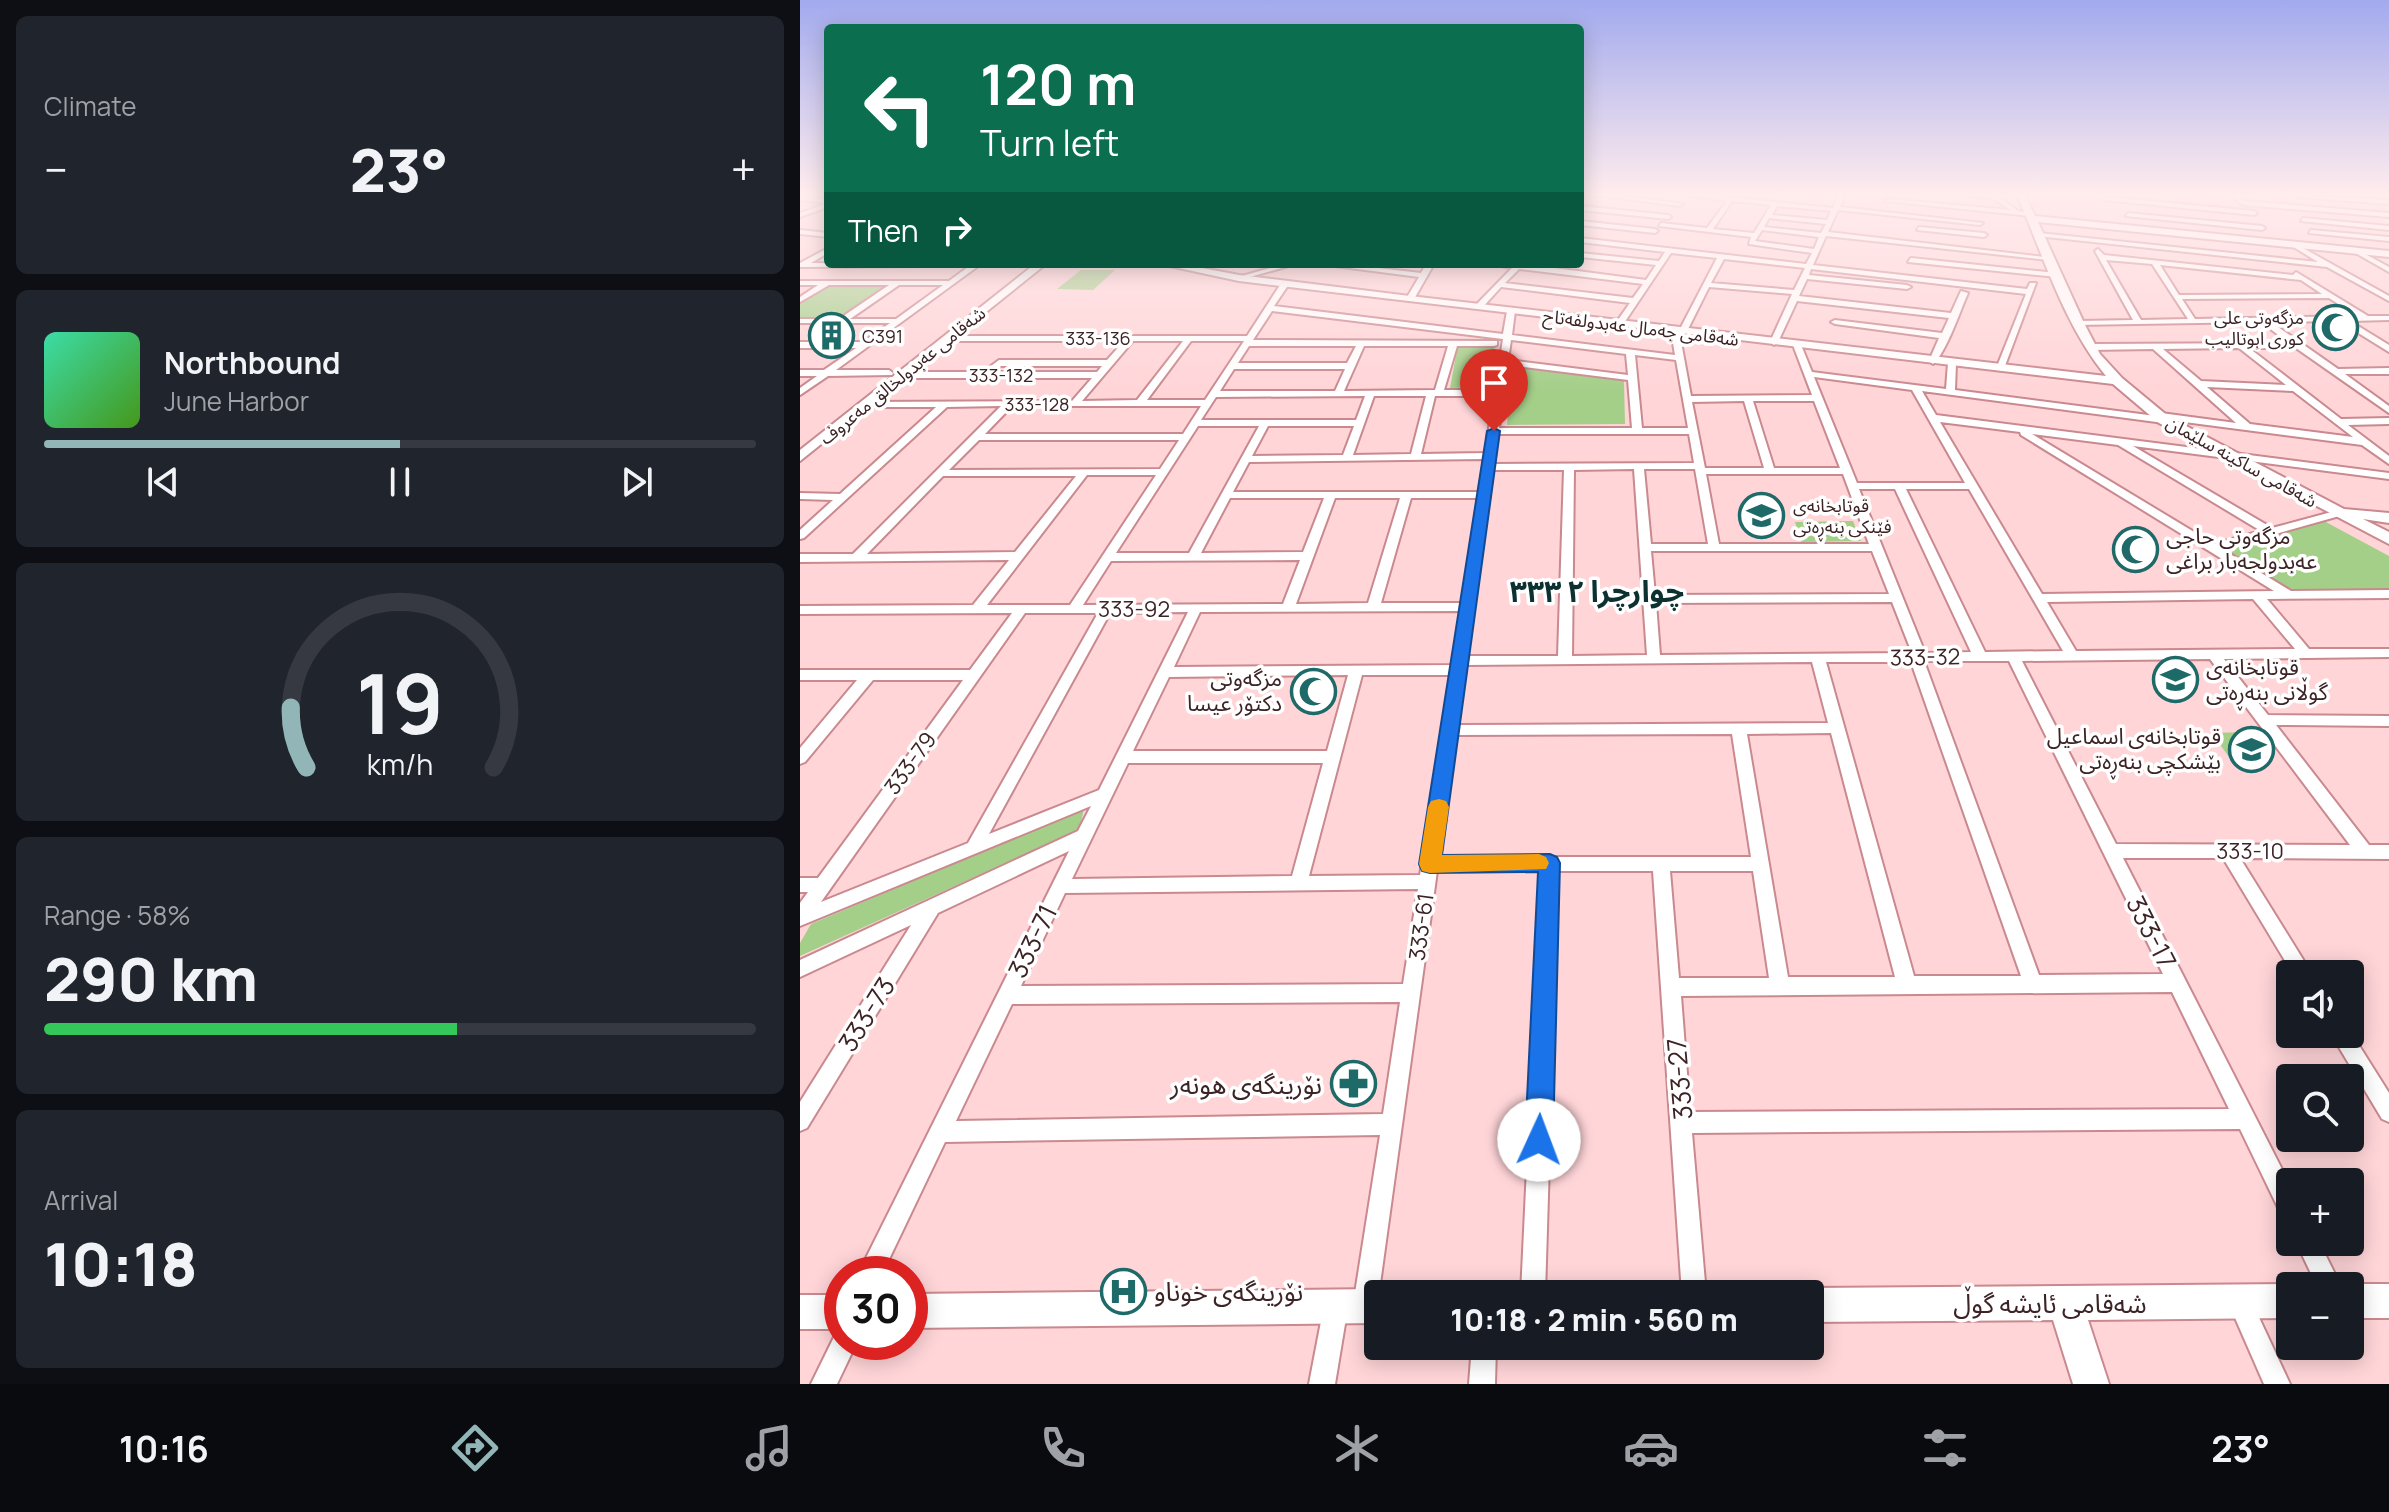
<!DOCTYPE html>
<html lang="en">
<head>
<meta charset="utf-8">
<style>
  body { margin:0; font-family:Manrope,"Noto Sans Arabic",sans-serif; background:#20242c; color:#f1f3f6; height:100vh; display:flex; flex-direction:column; font-size:30px; white-space:nowrap }
  * { box-sizing:border-box; margin:0 }
  p { font-size:26px; color:#9ea1a6 }
  .icon { flex:none; width:44px; height:44px; fill:none; stroke:currentColor; stroke-width:2; stroke-linecap:round; stroke-linejoin:round }
  .map { position:relative; flex:1; overflow:hidden }
  .sheet { display:flex; flex-direction:column; gap:16px; padding:16px; background:#0d0f14; width:800px }
  .sheet>* { flex:none }
  .guide { position:absolute; left:24px; top:24px; width:760px; height:244px; border-radius:8px; box-shadow:0 4px 20px #0003; background:#0b6e4f; color:#fff; overflow:hidden }
  .tools { position:absolute; left:1476px; top:960px; display:grid; gap:16px }
  .tools a { display:grid; place-items:center; width:88px; height:88px; border-radius:8px; background:#171b24; box-shadow:0 4px 20px #0003; font-size:40px }
  .speed { position:absolute; left:24px; top:1256px; display:flex; gap:16px; font-size:40px; font-weight:700; text-align:center }
  .speed>* { display:grid; place-content:center; width:104px; height:104px; border-radius:50%; background:#171b24; box-shadow:0 4px 20px #0003; line-height:1 }
  .speed .limit { border:12px solid #d22; background:#fff; color:#111 }
  .pin { position:absolute; display:grid; place-items:center; width:68px; height:68px; color:#fff; margin:-82px -34px; border-radius:50% 50% 50% 0; rotate:-45deg; box-shadow:0 0 8px #0007 }
  .pin .icon { rotate:45deg }
  .me { position:absolute; width:88px; margin:-44px; rotate:2deg; stroke-linejoin:round; filter:drop-shadow(0 0 6px #0008) }
  .turn { display:flex; align-items:center; gap:28px; height:168px; padding:0 24px; font-size:36px }
  .turn .icon { width:104px; height:104px; stroke-width:2.5 }
  .turn b { display:block; font-size:56px; line-height:68px }
  .then { display:flex; align-items:center; height:76px; padding:0 24px; background:#0003; gap:16px; font-size:30px }
  .big { font-size:60px; font-weight:800; line-height:1.1 }
  .sheet .tile { flex:1; display:flex; flex-direction:column; justify-content:center; gap:12px; min-width:0; padding:0 28px; border-radius:12px; background:#20242c }
  .sheet .dial { align-items:center; gap:0 }
  .dial svg { height:208px; overflow:visible; fill:none; stroke:#363941; stroke-width:7; stroke-linecap:round; text-anchor:middle }
  .dial text { fill:#f1f3f6; stroke:none }
  .song { display:flex; align-items:center; gap:24px }
  .cover { width:96px; height:96px; border-radius:12px; background:linear-gradient(135deg,hsl(160 70% 55%),hsl(100 70% 35%)) }
  .played { height:8px; border-radius:4px; background:linear-gradient(90deg,#92b5b7 50%,#363941 50%) }
  .keys { display:flex; justify-content:space-around; direction:ltr }
  .heat { display:flex; justify-content:space-between; align-items:center; font-size:44px; direction:ltr }
  .charge { height:12px; border-radius:6px; background:linear-gradient(90deg,#34c759 58%,#363941 0) }
  .trip { position:absolute; left:564px; top:1280px; width:460px; height:80px; border-radius:8px; background:#171b24; box-shadow:0 4px 20px #0003; font-weight:800; line-height:80px; text-align:center }
  .tab-bar { display:flex; height:128px; justify-content:space-around; align-items:center; background:#090b0e; color:#9ea1a6 }
  .tab-bar .icon { width:56px; height:56px }
  .tab-bar .active { color:#92b5b7 }
  .tab-bar b { font-size:36px; color:#f1f3f6 }
  main { display:flex; flex:1; min-height:0 }
  .map>svg:first-child { display:block }
</style>
</head>
<body>
<main>
<section class="sheet">
<div class="tile"><p>Climate</p>
<div class="heat"><a>−</a><b class="big">23°</b><a>+</a></div>
</div>
<div class="tile">
<div class="song"><i class="cover"></i><div><b>Northbound</b><p>June Harbor</p></div></div>
<div class="played"></div>
<div class="keys"><svg class="icon" aria-label="previous" viewBox="0 0 24 24"><path d="M18 5L8 12l10 7zM5 5v14"/></svg><svg class="icon" aria-label="pause" viewBox="0 0 24 24"><path d="M8 5v14M16 5v14"/></svg><svg class="icon" aria-label="next" viewBox="0 0 24 24"><path d="M6 5l10 7-10 7zM19 5v14"/></svg></div>
</div>
<div class="tile dial"><svg viewBox="0 0 100 80">
<path d="M14 69A42 42 0 1 1 86 69"/>
<path d="M14 69A42 42 0 0 1 8 46" stroke="#92b5b7"/>
<text x="50" y="56" font-size="32" font-weight="700">19</text>
<text x="50" y="72" font-size="11">km/h</text>
</svg></div>
<div class="tile"><p>Range · 58%</p><b class="big">290 km</b><div class="charge"></div></div>
<div class="tile"><p>Arrival</p><b class="big">10:18</b></div>
</section>
<div class="map">
<svg width="1589" height="1384" viewBox="0 0 1589 1384">
  <rect width="100%" height="100%" fill="#ffd5d8"/>
  <path fill="#a4cf89" d="M281 270H315L293 290 257 289Z
    M27 286H87L41 317 0 318V304Z
    M695 343 687 387 650 388 658 344Z
    M713 367 824 381 825 424 707 425Z
    M1053 521 1061 541 1001 542 995 522Z
    M1524 521 1589 556V590L1484 591 1416 550Z
    M1447 732 1468 760H1431L1412 733Z
    M284 809 279 830 0 956V943L11 924Z"/>
  <g fill="none" stroke-linecap="round" stroke-linejoin="round">
    <defs>
      <path id="street" d="M794 195H815L883 204 880 206Z
        M886 195H908L1033 208 1039 195H1045L1040 207 1183 223 1180 225 1038 210 1028 232 1253 258 1249 260 1026 236 1013 265 1227 289 1230 283H1236L1203 371 1196 369 1226 294 1011 269 1009 275 1107 285 1111 287 1107 289 1007 279 999 296 1151 313 1161 291 1168 293C1160 311 1146 353 1133 364L1129 361 1139 338 1035 324 1031 322 1035 320 1142 333 1149 318 997 301 978 342 974 345 970 342 992 294 909 287 887 331 883 333 879 331 891 396 1012 395 993 345 997 342 1001 345 1012 372 1146 389 1148 363 1152 360 1156 363 1155 390 1356 416 1361 413 1436 423 1353 349 1291 350 1287 347 1291 344 1489 343 1461 322 1275 325V321H1278L1333 320 1295 251 1298 249 1304 255 1493 275 1496 272 1568 316H1589V320L1550 321 1589 345V352L1539 321 1471 322 1538 369 1589 368V374H1545L1589 406V413L1496 348H1449L1541 419 1589 418V424L1548 425 1589 456V464L1562 445 1369 420 1364 423 1122 391 1136 415 1589 473V479L1333 446 1472 528 1539 510 1543 511V515L1422 549 1491 591 1589 590V598L1467 599 1509 649H1589V657L1424 659 1468 715 1589 716V726L1476 725 1569 845H1589V859L1440 858 1512 974H1493L1423 858H1323L1490 1185V1219L1482 1216 1440 1129 892 1133 906 1294H882L853 871H758L745 1294H721L741 871H637L577 1306 573 1314 565 1318 557 1314 553 1306 580 1135 145 1142 82 1274H58L269 851 138 913 7 1128 0 1131V1102L111 925 0 977V960L278 831 291 806 0 926V903L8 892H0V878H18L163 680H73L5 762 0 764V748L57 680H0V670H170L212 613 0 614V606L173 605 209 560 0 562V554H53L201 406 147 407 4 538 0 539V530L33 500 0 499V493L40 494 136 407H66L63 406V402L272 401 292 378H103L99 375 103 372H183L199 360H307L324 341H144L143 339 147 336H447L482 282H485L489 284 474 306 703 334 707 311 711 309 715 311 712 335 875 355 871 331 875 329 879 331 917 258 871 253 822 326H819L815 324 830 303 701 287 681 309 674 307 712 268 689 264H724L846 280 856 265 780 257V253L859 261 865 252 780 242V238L1006 264 1012 253 949 244 951 237 859 226 861 223 907 228 927 201ZM932 201 971 205 954 233 913 229ZM977 206 1031 211 1027 220 972 215ZM969 218 1026 224 1021 233 964 227ZM962 230 1019 237 1014 249 955 241ZM924 259 1005 268 994 290 911 283ZM1306 260 1352 264 1388 319 1341 320ZM1360 265 1501 280 1522 294 1379 295ZM719 269 843 284 833 298 705 283ZM1529 298 1557 316 1395 319 1382 299ZM472 311 703 339 695 390H644L657 346H694L697 345V341L453 340ZM711 340 826 354 828 375 708 360ZM333 341H383L337 400 282 401ZM391 341H444L405 400H347ZM449 346H556L547 363H438ZM564 346H648L635 390 544 391ZM1439 348 1486 385 1401 381 1363 349ZM835 355 876 360 888 428H842ZM707 365 828 380 832 428H699ZM201 366H302L297 372H193ZM434 369H545L535 391H420ZM1014 377 1112 390 1165 483H1057ZM1407 387 1493 391 1553 437 1450 424ZM565 396 556 420H401L416 397ZM574 396H626L611 454 553 455ZM635 396H694L685 453 621 454ZM944 401 964 468H905L892 402ZM953 401H1014L1040 468H974ZM212 406H401L383 434H185ZM1140 422 1220 432 1221 435 1474 591 1242 594ZM398 426H459L389 553H316ZM468 426H554L543 455 452 456ZM698 434H889L894 463 694 464ZM1232 434 1318 445 1461 531 1414 544ZM179 440H379L360 469 149 470ZM684 459 679 492H433L449 462ZM834 469 847 655 772 656 774 470ZM844 469H895L908 544H851ZM693 470H764L758 656H667ZM906 474H1043L1069 544H919ZM287 475H356L270 605H187ZM143 476H276L215 552 67 554ZM1059 489H1095L1171 652 1125 653ZM1106 489H1169L1263 651 1185 652ZM430 498H524L503 552 401 553ZM535 498H600L568 603 496 604ZM611 498H678L662 603H581ZM851 551H1072L1089 594 855 595ZM500 560 483 604 283 605 311 561ZM1453 599 1495 649 1276 651 1247 602ZM1092 602 1112 653 860 655 856 603ZM661 611 652 665 374 667 400 612ZM388 612 299 790 189 834 310 613ZM225 613H298L168 843 21 902ZM1410 659 1550 845 1316 844 1222 661ZM1124 661H1209L1363 974 1239 975ZM1012 662 1028 723 658 725 666 665ZM1026 662H1111L1221 976H1114ZM548 675 527 751H333L369 677ZM562 675H651L620 875 509 876ZM1031 733 1095 977H988L947 734ZM932 734 951 857H639L656 735ZM328 763H523L492 876 272 879ZM870 871H953L969 978H879ZM618 889 603 984 221 986 265 893ZM1372 992 1429 1109 890 1112 881 996ZM600 1002 583 1114 156 1121 212 1004Z
        M1165 195H1196L1218 211 1234 214 1231 216 1085 201 1088 199 1211 210 1194 199Z
        M1430 195H1437L1445 201 1589 213V217L1443 205Z
        M1495 195 1589 200V204L1498 197Z
        M0 196 28 199V203L0 200Z
        M1306 197 1454 211 1457 213 1454 215 1304 200Z
        M28 203V207L0 217V213Z
        M780 206 868 215 871 217 868 219 780 210Z
        M1328 213 1462 226 1465 228 1462 230 1326 216Z
        M1503 218 1589 226V230L1501 221Z
        M780 221 855 229 858 231 855 233 780 225Z
        M1119 227 1184 233 1187 235 1184 237 1117 230Z
        M0 230 28 233V237L0 234Z
        M1511 230 1589 237V241L1509 233Z
        M1239 233 1518 262 1492 246 1494 243 1589 296V301L1527 267 1237 236Z
        M28 248V253L11 263 130 264 126 266 0 267V263Z
        M1554 248 1589 267V272L1552 251Z
        M1111 258 1257 273 1261 275 1257 277 1108 262Z
        M172 264H181L36 370H89L93 373 92 375 28 376 0 395V388L17 376H0V370H24L56 348H0V342H63L90 323H0V319H39L89 285H29L0 302V297L18 285H0V281H149ZM99 285H143L96 319H50Z
        M484 264H496L439 280 435 278Z
        M519 264H543L621 273 626 264H634L614 299 610 301 606 299 619 277Z
        M1550 1031 1589 1093V1122L1582 1119 1531 1034H1550Z
        M1496 1242H1519L1541 1286H1517Z
        M1441 1292 1449 1296 1490 1384H1464L1429 1304 1433 1296Z
        M536 1294 544 1298 548 1306 535 1384H509L524 1306 528 1298Z
        M42 1331V1342H57L37 1384H11L36 1333Z
        M672 1346H696L695 1384H669Z"/>
      <path id="secondary" d="M1217 195H1225L1235 216 1589 251V257L1238 222 1284 323 1300 354 1322 378 1369 417 1544 509 1589 513V523L1563 519 1589 532V544L1359 423 1313 384 439 281 360 264H381L439 275 610 296 1306 376C1264 325 1243 255 1217 195Z
        M235 264H246L0 461V450Z
        M1490 1284 1495 1286H1490V1318L1288 1320 1309 1384H1273L1253 1320 1010 1322V1294H998L1010 1288Z
        M1550 1284H1589V1318H1550V1286H1545Z
        M578 1289 590 1294H578V1323L110 1328V1294Z
        M0 1295H42V1329H0Z"/>
    </defs>
    <use href="#street" stroke="#c9898e" stroke-width="4"/>
    <use href="#secondary" stroke="#c9898e" stroke-width="4"/>
    <use href="#street" fill="#fff" fill-rule="evenodd"/>
    <use href="#secondary" fill="#fff" fill-rule="evenodd"/>
  </g>
  <linearGradient id="sky" x2="0" y2="1"><stop stop-color="#a2aaee"/><stop offset="0.5" stop-color="#ffeced"/><stop offset="1" stop-color="#ffeced" stop-opacity="0"/></linearGradient>
  <rect width="1589" height="389" fill="url(#sky)"/>
  <path fill="#1a73e8" stroke="#114b97" stroke-width="2" d="M694 428 700 431 642 855 750 854 757 857 760 863 753 1140 749 1150 739 1154 729 1150 725 1140 738 872 630 873 622 871 619 864 687 431Z"/>
  <path fill="#f59e0b" d="M639 799 646 801 649 807 642 855 739 854 746 857 749 863 746 869 630 873 622 871 619 864 628 807 631 801Z"/>
  <defs>
    <symbol id="mosque-ring" viewBox="-11 -11 22 22"><circle r="9.5" fill="#fff" stroke="#1d6a69" stroke-width="1.5"/><path d="M3.5-4.9A6 6 0 1 0 3.5 4.9A5 5 0 1 1 3.5-4.9Z" fill="#1d6a69"/></symbol>
    <symbol id="building-ring" viewBox="-11 -11 22 22"><circle r="9.5" fill="#fff" stroke="#1d6a69" stroke-width="1.5"/><path d="M-4-6H4V6H1V3H-1V6H-4ZM-2.5-4.3h1.7v1.8h-1.7ZM.8-4.3h1.7v1.8H.8ZM-2.5-1h1.7V.8h-1.7ZM.8-1h1.7V.8H.8Z" fill="#1d6a69"/></symbol>
    <symbol id="school-ring" viewBox="-11 -11 22 22"><circle r="9.5" fill="#fff" stroke="#1d6a69" stroke-width="1.5"/><path d="M0-5L7-2L0 1L-7-2ZM-4 1L0 2.5L4 1V4Q0 6-4 4Z" fill="#1d6a69"/></symbol>
    <symbol id="pharmacy-ring" viewBox="-11 -11 22 22"><circle r="9.5" fill="#fff" stroke="#1d6a69" stroke-width="1.5"/><path d="M-2-6h4v4h4v4h-4v4h-4v-4h-4v-4h4Z" fill="#1d6a69"/></symbol>
    <symbol id="hospital-ring" viewBox="-11 -11 22 22"><circle r="9.5" fill="#fff" stroke="#1d6a69" stroke-width="1.5"/><path d="M-5-5h3v3.5h4V-5h3V5h-3V1.5h-4V5h-3Z" fill="#1d6a69"/></symbol>
  </defs>
  <g fill-rule="evenodd">
    <use href="#mosque-ring" x="1510" y="302" width="51" height="51"/>
    <use href="#building-ring" x="6" y="310" width="51" height="51"/>
    <use href="#school-ring" x="936" y="490" width="51" height="51"/>
    <use href="#mosque-ring" x="1310" y="524" width="51" height="51"/>
    <use href="#school-ring" x="1350" y="654" width="51" height="51"/>
    <use href="#mosque-ring" x="488" y="666" width="51" height="51"/>
    <use href="#school-ring" x="1426" y="724" width="51" height="51"/>
    <use href="#pharmacy-ring" x="528" y="1058" width="51" height="51"/>
    <use href="#hospital-ring" x="298" y="1266" width="51" height="51"/>
  </g>
  <g text-anchor="middle" dominant-baseline="central" stroke-width="7" stroke-linejoin="round" paint-order="stroke">
    <g font-size="18" fill="#3c2325" stroke="#fff" text-anchor="start">
      <text x="1504" y="317" text-anchor="end">مزگەوتی علی<tspan x="1504" dy="21">کوری ابوتالیب</tspan></text>
      <text x="62" y="336">C391</text>
      <text x="993" y="505">قوتابخانەی<tspan x="993" dy="21">فێنکی بنەڕەتی</tspan></text>
    </g>
    <g font-size="18" fill="#3c2325" stroke="#fff">
      <text transform="translate(841 327) rotate(7)">شەقامی جەمال عەبدولفەتاح</text>
      <text x="298" y="338">333-136</text>
      <text transform="translate(102 375) rotate(-39)">شەقامی عەبدولخالق مەعروف</text>
      <text x="201" y="375">333-132</text>
      <text x="237" y="404">333-128</text>
      <text transform="translate(1442 461) rotate(29)">شەقامی ساکینە سلێمان</text>
    </g>
    <g font-size="22" fill="#3c2325" stroke="#fff" text-anchor="start">
      <text x="1366" y="536">مزگەوتی حاجی<tspan x="1366" dy="25">عەبدولجەبار براغی</tspan></text>
      <text x="1406" y="667">قوتابخانەی<tspan x="1406" dy="25">گوڵانی بنەڕەتی</tspan></text>
      <text x="482" y="678" text-anchor="end">مزگەوتی<tspan x="482" dy="25">دکتۆر عیسا</tspan></text>
      <text x="1421" y="736" text-anchor="end">قوتابخانەی اسماعیل<tspan x="1421" dy="25">بێشکچی بنەڕەتی</tspan></text>
    </g>
    <g font-size="22" fill="#3c2325" stroke="#fff">
      <text x="334" y="609">333-92</text>
      <text transform="translate(1125 657) rotate(-1)">333-32</text>
      <text transform="translate(110 763) rotate(-54)">333-79</text>
      <text x="1450" y="851">333-10</text>
      <text transform="translate(621 927) rotate(-82)">333-61</text>
    </g>
    <g font-size="26" fill="#3c2325" stroke="#fff">
      <text transform="translate(1352 932) rotate(63)">333-17</text>
      <text transform="translate(232 941) rotate(-64)">333-71</text>
      <text transform="translate(66 1014) rotate(-58)">333-73</text>
      <text transform="translate(879 1079) rotate(-95)">333-27</text>
      <text x="1250" y="1303">شەقامی ئایشە گوڵ</text>
    </g>
    <g font-size="26" fill="#3c2325" stroke="#fff" text-anchor="end">
      <text x="522" y="1084">نۆرینگەی هونەر</text>
      <text x="354" y="1291" text-anchor="start">نۆرینگەی خوناو</text>
    </g>
    <g font-size="30" font-weight="bold" fill="#0d3130" stroke="#fff">
      <text x="797" y="590">چوارچرا ٢ ٣٣٣</text>
    </g>
  </g>
</svg>
<div class="tools">
<a><svg class="icon" aria-label="sound" viewBox="0 0 24 24"><path d="M4 9h4l5-4v14l-5-4H4zM17 9q2 3 0 6"/></svg></a>
<a><svg class="icon" aria-label="search" viewBox="0 0 24 24"><circle cx="10" cy="10" r="6"/><path d="M15 15l6 6"/></svg></a>
<a>+</a>
<a>−</a>
</div>
<div class="speed"><div class="limit">30</div></div>
<div class="pin" style="left:694px;top:431px;background:#d93025"><svg class="icon" aria-label="arrive" viewBox="0 0 24 24"><path d="M6 21V4h12l-3 4 3 4H6"/></svg></div>
<svg class="me" style="left:739px;top:1140px" viewBox="-20 -20 40 40"><circle r="19" fill="#fff"/><path d="M0-13L10 11 0 6-10 11z" fill="#1a73e8"/></svg>
<div class="trip">10:18 · 2 min · 560 m</div>
<div class="guide">
<div class="turn"><svg class="icon" aria-label="left" viewBox="0 0 24 24"><path d="M17 20v-9H6M10 6l-5 5 5 5"/></svg><div><b>120 m</b>Turn left</div></div>
<div class="then">Then<svg class="icon" aria-label="right" viewBox="0 0 24 24"><path d="M7 20v-9h11M14 6l5 5-5 5"/></svg></div>
</div>
</div>
</main>
<nav class="tab-bar">
<b>10:16</b>
<svg class="icon active" aria-label="directions" viewBox="0 0 24 24"><path d="M12 3l9 9-9 9-9-9zM9 14v-3h6M13 9l2 2-2 2"/></svg>
<svg class="icon" aria-label="music" viewBox="0 0 24 24"><path d="M9 18V5l10-2v13"/><circle cx="6" cy="18" r="3"/><circle cx="16" cy="16" r="3"/></svg>
<svg class="icon" aria-label="phone" viewBox="0 0 24 24"><path d="M5 4h4l2 5-3 2q2 4 5 5l2-3 5 2v4C11 20 4 13 5 4z"/></svg>
<svg class="icon" aria-label="climate" viewBox="0 0 24 24"><path d="M12 3v18M4 7l16 10M4 17L20 7"/></svg>
<svg class="icon" aria-label="car" viewBox="0 0 24 24"><path d="M5 17H2v-5l4-1 3-4h7l3 4 3 1v5h-3M9 17h6M6 11h13"/><circle cx="7" cy="17" r="2"/><circle cx="17" cy="17" r="2"/></svg>
<svg class="icon" aria-label="filters" viewBox="0 0 24 24"><path d="M4 7h16M4 17h16"/><circle cx="9" cy="7" r="2"/><circle cx="15" cy="17" r="2"/></svg>
<b>23°</b>
</nav>
</body>
</html>
